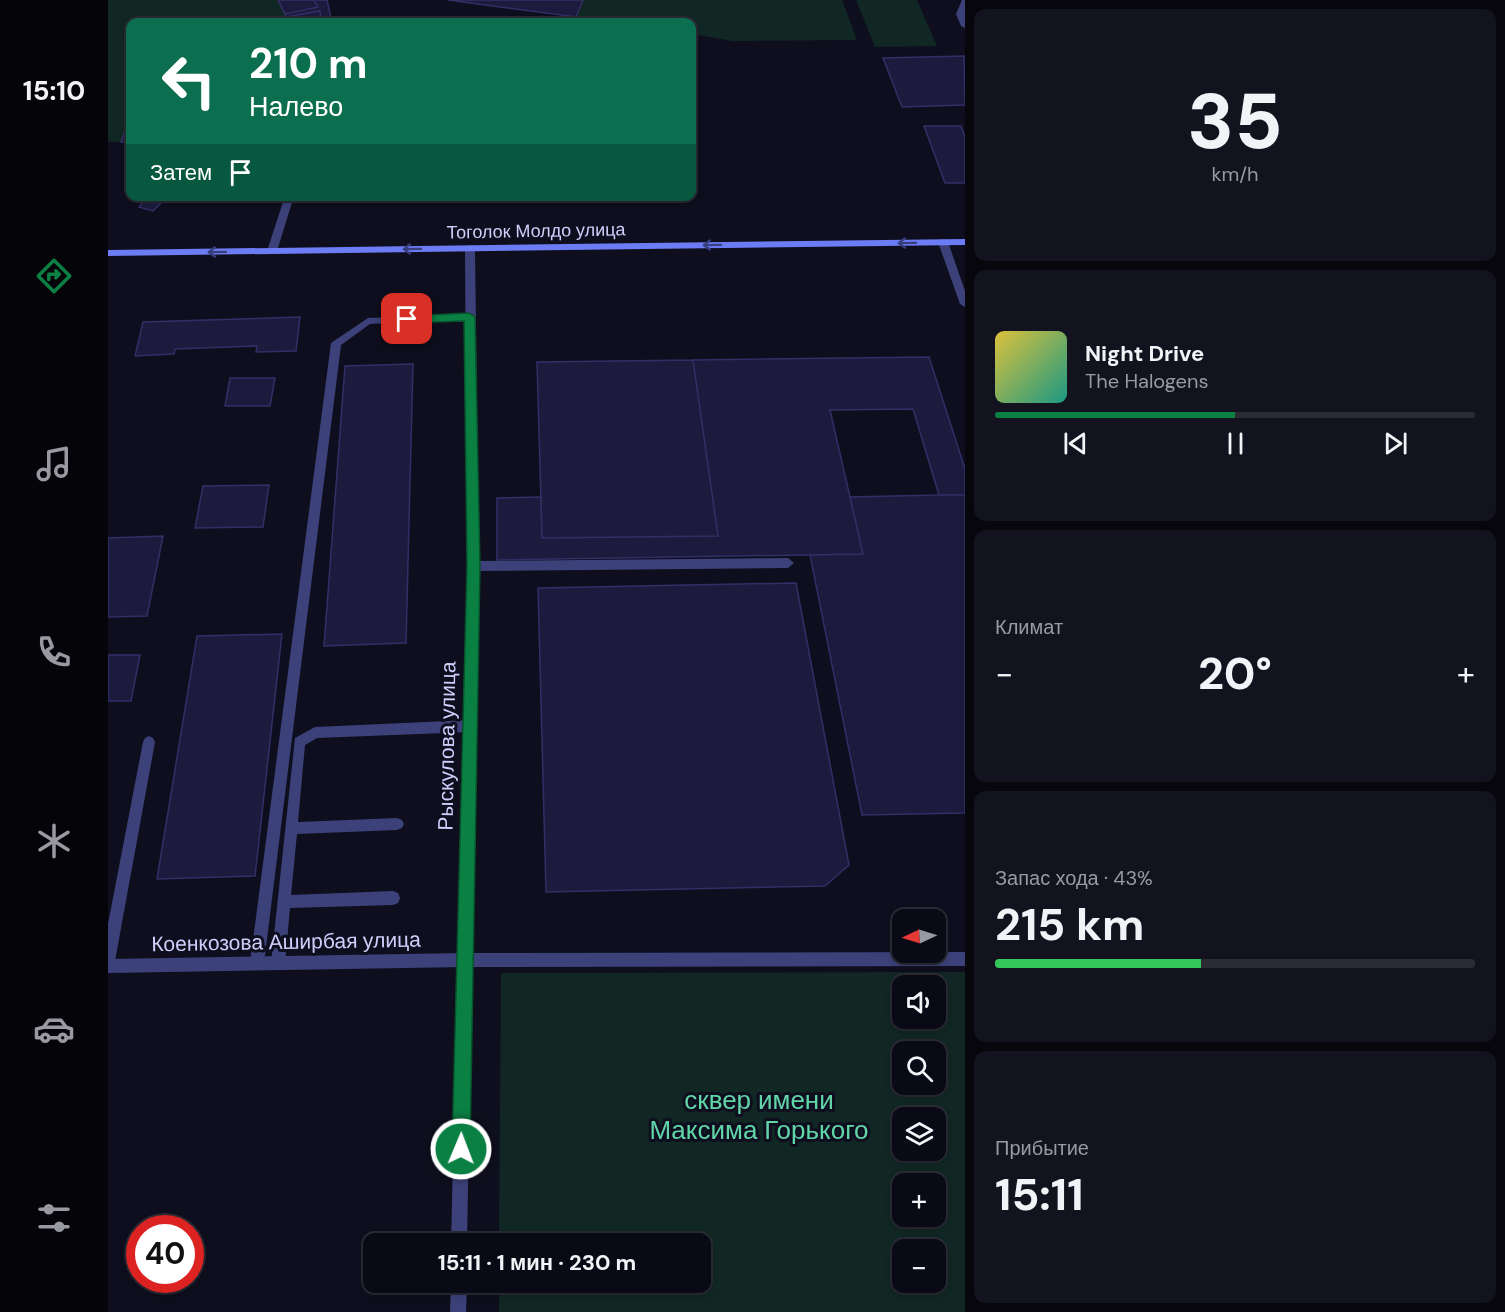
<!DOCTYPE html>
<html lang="ru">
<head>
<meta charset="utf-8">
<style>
  body { margin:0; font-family:"DM Sans",sans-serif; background:#13131f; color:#f1f3f6; height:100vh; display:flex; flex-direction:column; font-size:22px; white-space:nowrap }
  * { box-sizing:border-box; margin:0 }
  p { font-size:20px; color:#999aa1 }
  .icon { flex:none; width:33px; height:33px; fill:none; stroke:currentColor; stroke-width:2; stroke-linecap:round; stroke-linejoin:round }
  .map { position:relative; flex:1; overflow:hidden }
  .sheet { display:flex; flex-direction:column; gap:9px; padding:9px; background:#06060c; width:540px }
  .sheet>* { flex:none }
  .banner { position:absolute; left:18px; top:18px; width:570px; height:183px; border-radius:12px; box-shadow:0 3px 9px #0003,0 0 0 2px #2a2b35; background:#0b6e4f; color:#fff; overflow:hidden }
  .needle { width:39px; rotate:266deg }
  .buttons { position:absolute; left:784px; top:909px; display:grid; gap:12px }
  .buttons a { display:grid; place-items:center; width:54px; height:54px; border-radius:12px; background:#0a0a16; box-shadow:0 3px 9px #0003,0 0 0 2px #2a2b35; font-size:30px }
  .speed { position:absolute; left:18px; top:1215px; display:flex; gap:12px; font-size:30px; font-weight:700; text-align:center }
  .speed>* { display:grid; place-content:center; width:78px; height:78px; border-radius:50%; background:#0a0a16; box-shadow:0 3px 9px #0003,0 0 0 2px #2a2b35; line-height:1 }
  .speed .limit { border:9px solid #d22; background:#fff; color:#111 }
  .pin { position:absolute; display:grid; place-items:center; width:51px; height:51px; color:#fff; margin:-26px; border-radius:12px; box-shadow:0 3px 9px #0006 }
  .me { position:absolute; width:66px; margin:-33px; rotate:1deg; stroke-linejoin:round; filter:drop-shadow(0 0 4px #0008) }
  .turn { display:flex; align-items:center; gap:21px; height:126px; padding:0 24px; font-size:27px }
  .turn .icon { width:78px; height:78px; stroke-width:2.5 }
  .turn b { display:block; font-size:42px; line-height:51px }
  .then { display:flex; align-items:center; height:57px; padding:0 24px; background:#0003; gap:12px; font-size:22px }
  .big { font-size:45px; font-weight:700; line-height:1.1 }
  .sheet .tile { flex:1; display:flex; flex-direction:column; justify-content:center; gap:9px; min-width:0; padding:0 21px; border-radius:12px; background:#13131f }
  .sheet .dial { align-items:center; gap:0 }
  .dial b { font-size:78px; line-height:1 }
  .song { display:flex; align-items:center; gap:18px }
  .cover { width:72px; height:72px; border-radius:9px; background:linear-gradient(135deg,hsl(50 70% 55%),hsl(170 70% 35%)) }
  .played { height:6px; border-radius:3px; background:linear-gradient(90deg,#0b8043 50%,#2a2b35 50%) }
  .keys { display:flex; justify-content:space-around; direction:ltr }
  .heat { display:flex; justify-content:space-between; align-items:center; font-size:33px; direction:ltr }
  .charge { height:9px; border-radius:4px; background:linear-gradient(90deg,#34c759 43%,#2a2b35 0) }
  .trip { position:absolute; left:255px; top:1233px; width:348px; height:60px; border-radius:12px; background:#0a0a16; box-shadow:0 3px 9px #0003,0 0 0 2px #2a2b35; font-weight:700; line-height:60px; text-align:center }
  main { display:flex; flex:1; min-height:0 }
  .menu { display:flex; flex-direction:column; width:108px; justify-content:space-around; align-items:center; background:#040409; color:#999aa1 }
  .menu .icon { width:42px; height:42px }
  .menu .current { color:#0b8043 }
  .menu b { font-size:27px; color:#f1f3f6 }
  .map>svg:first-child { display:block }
</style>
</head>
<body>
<main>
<nav class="menu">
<b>15:10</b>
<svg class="icon current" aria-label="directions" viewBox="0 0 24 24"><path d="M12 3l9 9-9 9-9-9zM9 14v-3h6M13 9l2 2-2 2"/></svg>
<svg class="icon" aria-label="music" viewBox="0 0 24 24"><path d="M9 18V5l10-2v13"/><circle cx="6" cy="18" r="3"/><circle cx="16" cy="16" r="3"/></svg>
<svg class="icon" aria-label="phone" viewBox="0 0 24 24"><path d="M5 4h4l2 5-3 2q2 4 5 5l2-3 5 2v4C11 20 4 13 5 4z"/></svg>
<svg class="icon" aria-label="climate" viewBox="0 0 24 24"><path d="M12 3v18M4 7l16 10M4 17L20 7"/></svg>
<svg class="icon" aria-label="car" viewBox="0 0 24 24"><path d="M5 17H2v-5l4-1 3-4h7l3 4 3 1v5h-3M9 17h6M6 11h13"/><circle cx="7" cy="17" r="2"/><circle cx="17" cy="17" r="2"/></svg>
<svg class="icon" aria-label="filters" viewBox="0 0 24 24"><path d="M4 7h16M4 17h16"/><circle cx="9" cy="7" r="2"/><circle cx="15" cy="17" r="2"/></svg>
</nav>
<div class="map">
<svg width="857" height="1312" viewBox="0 0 857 1312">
  <rect width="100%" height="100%" fill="#0e0e1e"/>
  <path fill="#112723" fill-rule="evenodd" d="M0 0H219L224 22H22V142H0Z
    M340 0H734L749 40 624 41 584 34V22H506Z
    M748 0H809L829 46 767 47Z
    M857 972V1312H391V1283L592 1282V1244L391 1243 393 973ZM795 986H828V1018H795ZM795 1052H828V1084H795ZM795 1118H828V1150H795ZM795 1184H828V1216H795ZM795 1250H828V1282H795Z"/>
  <path fill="#1d1b3d" stroke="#322f67" stroke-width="1.5" d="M170 0H219L224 22H178L177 14Z
    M170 0H206L210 7 177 14Z
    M340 0H475L468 17Z
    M212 11 213 22H178V17Z
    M856 56 857 105 794 107 775 58Z
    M22 116V142H13Z
    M816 126H853L857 137V183H837Z
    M39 196H60L45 211 31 207Z
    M192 317 188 351 148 352 149 346 67 349 66 354 27 356 35 322Z
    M821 357 857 469V495H831L805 409 722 410 755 554 389 560V498L433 497 434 538 610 536 585 360Z
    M585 360 610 536 434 538 429 362Z
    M305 364 298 643 216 646 237 366Z
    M122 378H167L162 406H117Z
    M161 485 155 527 87 528 95 486Z
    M831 495H857V813L754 815 702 555 755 554 742 497Z
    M55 536 39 616 0 617V538Z
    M688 583 741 865 717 886 438 892 430 588Z
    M174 634 147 876 49 879 89 636Z
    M0 655H32L23 701H0Z"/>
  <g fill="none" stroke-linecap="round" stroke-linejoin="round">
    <path fill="#3c4279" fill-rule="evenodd" d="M854 0H857V28L853 26 848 14Z
      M63 196H74L66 201 63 200Z
      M177 196H186L169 251 164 254 159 251Z
      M835 239 840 242 857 291V307L852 304 830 242Z
      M361 314 366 317 364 319 262 324 233 345 156 963 154 968 149 970 144 968 142 963 223 343 260 318Z
      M680 558 686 563 680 568 365 571 359 566 365 561Z
      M362 720 366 722 368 726 366 730 362 732 209 738 197 745 190 822 289 818 294 820 296 824 294 828 289 830 189 834 183 895 285 891 290 893 292 898 290 903 285 905 182 908 177 963 175 968 170 970 165 968 163 963 187 738 207 727Z
      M41 736 45 738 47 742 7 961 5 966 0 968V924L35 742 37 738Z
      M857 952V966L357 967 352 965 350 960 352 955 357 953Z"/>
    <path fill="#3c4279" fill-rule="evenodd" d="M357 953 362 955 364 960 362 965 357 967 0 973V959Z"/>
    <path fill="#3c4279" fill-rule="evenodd" d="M362 245 367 248 371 566 359 1244H343L359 566 357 248Z
      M343 1282H359L358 1312H342Z"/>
    <path fill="#6c7cf4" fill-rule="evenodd" d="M857 239V245L0 256V250Z"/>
  </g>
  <defs><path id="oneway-shaft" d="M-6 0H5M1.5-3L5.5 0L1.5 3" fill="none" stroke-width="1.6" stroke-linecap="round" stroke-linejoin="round" transform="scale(1.5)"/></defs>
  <g stroke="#383f7e">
    <use href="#oneway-shaft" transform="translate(799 243) rotate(179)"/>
    <use href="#oneway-shaft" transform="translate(604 245) rotate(179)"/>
    <use href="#oneway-shaft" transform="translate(304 249) rotate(179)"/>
    <use href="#oneway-shaft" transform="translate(109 252) rotate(179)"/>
  </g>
  <path fill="#0b8043" stroke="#07532c" stroke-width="1.5" d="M361 313 367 317 372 566 362 1149 360 1155 353 1158 347 1155 344 1149 359 566 356 321 299 323 294 319 299 316Z"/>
  <g text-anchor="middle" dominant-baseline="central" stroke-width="6" stroke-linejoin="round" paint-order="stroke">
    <g font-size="18" fill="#cecffb" stroke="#0e0e1e">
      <text transform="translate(428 231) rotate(-1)">Тоголок Молдо улица</text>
    </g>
    <g font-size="21" fill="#cecffb" stroke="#0e0e1e">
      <text transform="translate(339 746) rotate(-89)">Рыскулова улица</text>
      <text transform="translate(178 942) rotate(-1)">Коенкозова Аширбая улица</text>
    </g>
    <g font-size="26" fill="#60d5a8" stroke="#0e0e1e">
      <text x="651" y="1100">сквер имени<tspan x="651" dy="30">Максима Горького</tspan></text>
    </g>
  </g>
</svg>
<div class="buttons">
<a><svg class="needle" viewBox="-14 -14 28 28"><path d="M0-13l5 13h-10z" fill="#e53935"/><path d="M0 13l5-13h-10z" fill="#999aa1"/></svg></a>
<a><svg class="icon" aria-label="sound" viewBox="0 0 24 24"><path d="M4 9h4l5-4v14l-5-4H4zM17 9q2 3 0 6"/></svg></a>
<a><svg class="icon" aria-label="search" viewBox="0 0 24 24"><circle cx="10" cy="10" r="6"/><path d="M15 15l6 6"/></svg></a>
<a><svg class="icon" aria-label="layers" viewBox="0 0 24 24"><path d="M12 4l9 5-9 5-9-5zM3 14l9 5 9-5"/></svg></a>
<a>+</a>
<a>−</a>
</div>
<div class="speed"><div class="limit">40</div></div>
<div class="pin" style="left:299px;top:319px;background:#d93025"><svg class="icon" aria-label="arrive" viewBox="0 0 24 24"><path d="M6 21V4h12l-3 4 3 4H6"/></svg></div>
<svg class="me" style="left:353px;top:1149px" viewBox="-20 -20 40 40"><circle r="17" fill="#0b8043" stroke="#fff" stroke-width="3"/><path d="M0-11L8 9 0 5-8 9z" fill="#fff"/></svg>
<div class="trip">15:11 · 1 мин · 230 m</div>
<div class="banner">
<div class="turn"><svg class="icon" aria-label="left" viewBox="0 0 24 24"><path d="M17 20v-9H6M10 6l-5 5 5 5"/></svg><div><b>210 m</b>Налево</div></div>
<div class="then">Затем<svg class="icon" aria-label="arrive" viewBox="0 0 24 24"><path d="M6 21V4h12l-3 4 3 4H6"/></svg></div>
</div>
</div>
<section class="sheet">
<div class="tile dial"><b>35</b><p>km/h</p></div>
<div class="tile">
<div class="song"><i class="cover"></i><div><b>Night Drive</b><p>The Halogens</p></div></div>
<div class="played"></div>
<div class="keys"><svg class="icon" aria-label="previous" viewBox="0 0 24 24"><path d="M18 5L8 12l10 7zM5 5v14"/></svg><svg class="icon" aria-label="pause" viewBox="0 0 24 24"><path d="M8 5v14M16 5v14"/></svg><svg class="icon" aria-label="next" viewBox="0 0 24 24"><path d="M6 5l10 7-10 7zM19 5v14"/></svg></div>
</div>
<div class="tile"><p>Климат</p>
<div class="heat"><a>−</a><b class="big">20°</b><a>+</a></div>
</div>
<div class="tile"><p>Запас хода · 43%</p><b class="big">215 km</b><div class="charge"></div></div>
<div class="tile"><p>Прибытие</p><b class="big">15:11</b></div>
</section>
</main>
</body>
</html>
